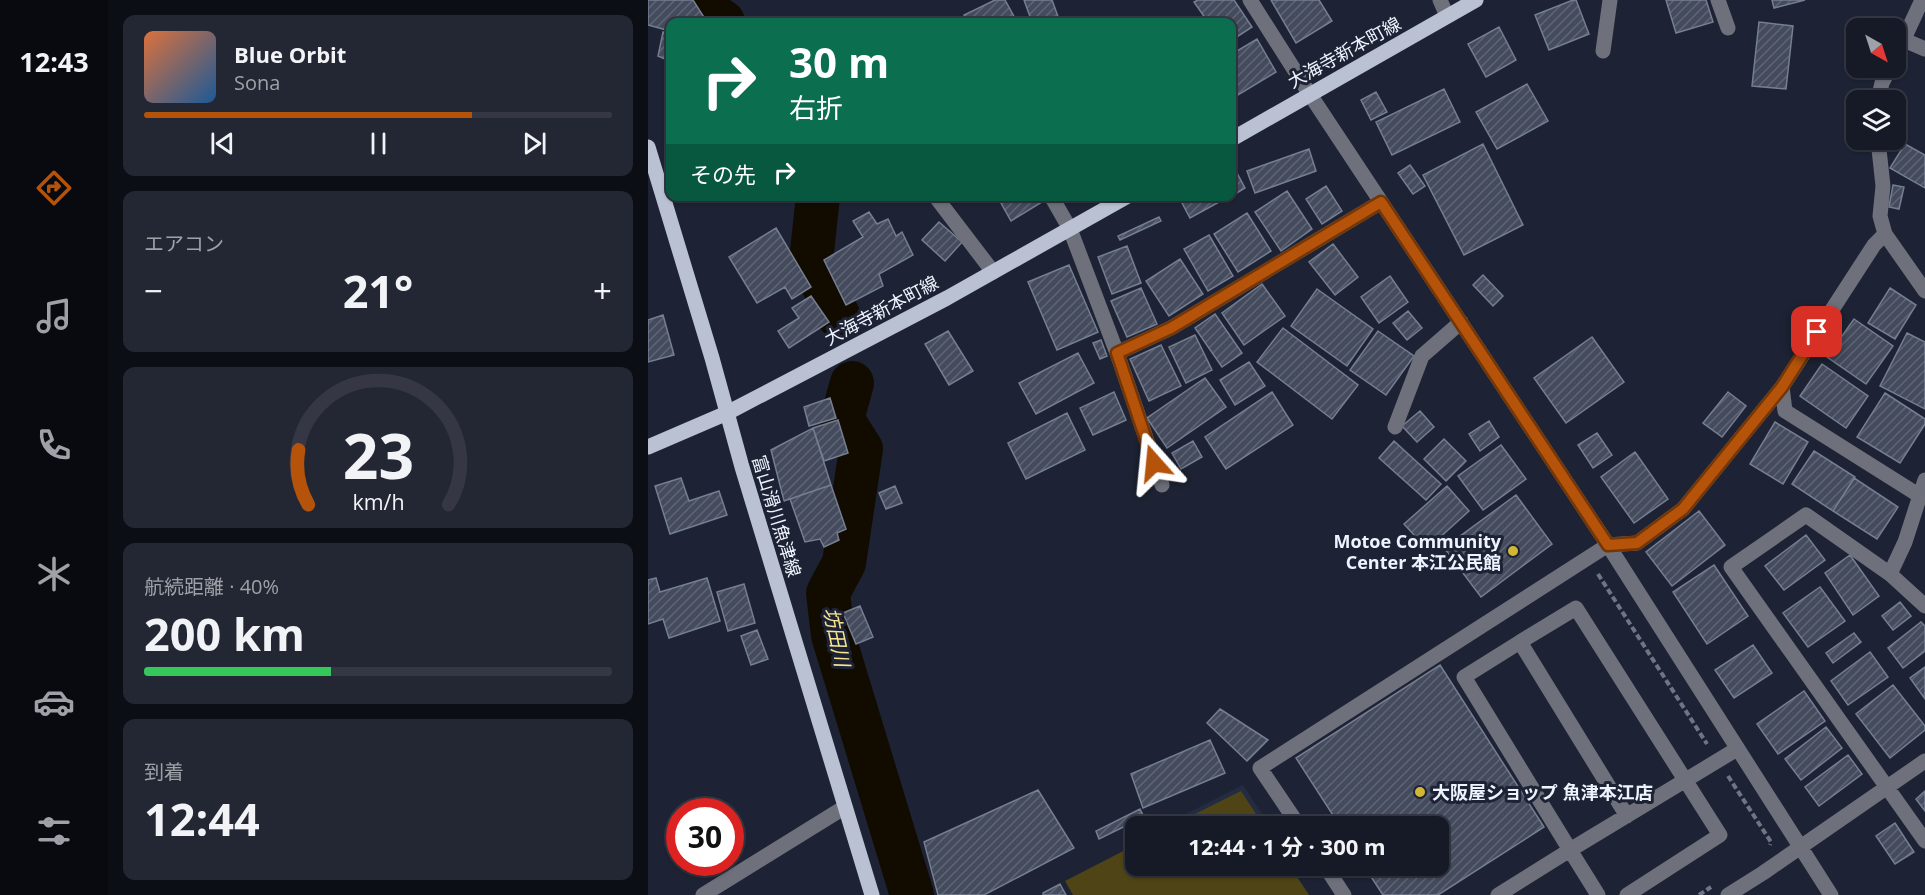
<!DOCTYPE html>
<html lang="ja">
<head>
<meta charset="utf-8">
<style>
  body { margin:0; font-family:"Open Sans","Noto Sans JP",sans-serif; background:#232733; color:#f1f3f6; height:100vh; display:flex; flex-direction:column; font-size:22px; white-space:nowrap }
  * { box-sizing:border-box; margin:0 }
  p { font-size:20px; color:#9ea1a7 }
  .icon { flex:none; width:33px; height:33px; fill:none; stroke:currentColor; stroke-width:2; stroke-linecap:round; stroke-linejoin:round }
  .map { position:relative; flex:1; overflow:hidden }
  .sheet { display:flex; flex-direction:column; gap:15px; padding:15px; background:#0c0e15; width:540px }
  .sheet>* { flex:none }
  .top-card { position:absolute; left:18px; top:18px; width:570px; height:183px; border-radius:12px; box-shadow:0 2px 4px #0004,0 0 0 2px #353844; background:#0b6e4f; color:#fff; overflow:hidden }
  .needle { width:39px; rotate:141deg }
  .tools { position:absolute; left:1198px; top:18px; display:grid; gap:12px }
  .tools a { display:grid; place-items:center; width:60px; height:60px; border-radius:12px; background:#161a27; box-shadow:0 2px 4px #0004,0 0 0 2px #353844; font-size:30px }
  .speed { position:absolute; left:18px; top:798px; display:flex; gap:12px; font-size:30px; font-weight:700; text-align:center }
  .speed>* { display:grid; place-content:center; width:78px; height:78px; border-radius:50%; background:#161a27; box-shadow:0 2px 4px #0004,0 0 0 2px #353844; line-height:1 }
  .speed .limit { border:9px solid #d22; background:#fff; color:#111 }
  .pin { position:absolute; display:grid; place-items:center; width:51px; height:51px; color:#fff; margin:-26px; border-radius:12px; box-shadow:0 3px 9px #0006 }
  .me { position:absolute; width:66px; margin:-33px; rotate:342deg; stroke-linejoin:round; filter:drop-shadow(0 0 4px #0008) }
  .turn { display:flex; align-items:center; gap:21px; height:126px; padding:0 24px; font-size:27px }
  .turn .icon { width:78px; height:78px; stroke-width:2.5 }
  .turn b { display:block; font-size:42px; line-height:51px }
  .then { display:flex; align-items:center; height:57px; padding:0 24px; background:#0003; gap:12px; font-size:22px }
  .big { font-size:45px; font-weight:700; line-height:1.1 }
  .sheet .widget { flex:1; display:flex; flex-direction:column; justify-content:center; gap:9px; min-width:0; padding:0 21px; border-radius:12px; background:#232733 }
  .sheet .dial { align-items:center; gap:0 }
  .dial svg { height:156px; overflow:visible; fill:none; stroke:#353844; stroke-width:7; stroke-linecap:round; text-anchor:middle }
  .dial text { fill:#f1f3f6; stroke:none }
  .song { display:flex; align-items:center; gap:18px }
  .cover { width:72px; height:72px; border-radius:9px; background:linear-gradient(135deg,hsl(20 70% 55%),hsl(210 70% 35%)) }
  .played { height:6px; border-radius:3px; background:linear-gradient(90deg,#b45309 70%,#353844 70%) }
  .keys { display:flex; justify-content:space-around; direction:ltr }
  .heat { display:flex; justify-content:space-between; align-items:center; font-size:33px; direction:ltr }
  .charge { height:9px; border-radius:4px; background:linear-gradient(90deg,#34c759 40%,#353844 0) }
  .trip { position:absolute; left:477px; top:816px; width:324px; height:60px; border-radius:12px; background:#161a27; box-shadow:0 2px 4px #0004,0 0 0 2px #353844; font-weight:700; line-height:60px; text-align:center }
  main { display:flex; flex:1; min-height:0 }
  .menu { display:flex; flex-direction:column; width:108px; justify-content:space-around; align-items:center; background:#090a10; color:#9ea1a7 }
  .menu .icon { width:42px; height:42px }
  .menu .active { color:#b45309 }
  .menu b { font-size:27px; color:#f1f3f6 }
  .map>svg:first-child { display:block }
</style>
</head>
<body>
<main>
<nav class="menu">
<b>12:43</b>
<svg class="icon active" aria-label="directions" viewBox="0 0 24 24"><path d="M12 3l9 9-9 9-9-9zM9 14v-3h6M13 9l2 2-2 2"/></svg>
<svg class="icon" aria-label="music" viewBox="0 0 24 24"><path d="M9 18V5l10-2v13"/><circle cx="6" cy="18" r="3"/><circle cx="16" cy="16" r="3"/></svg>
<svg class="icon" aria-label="phone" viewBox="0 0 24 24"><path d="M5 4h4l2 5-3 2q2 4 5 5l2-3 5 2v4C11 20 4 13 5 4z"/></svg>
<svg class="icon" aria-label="climate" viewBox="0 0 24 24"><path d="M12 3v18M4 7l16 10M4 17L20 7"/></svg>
<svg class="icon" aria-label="car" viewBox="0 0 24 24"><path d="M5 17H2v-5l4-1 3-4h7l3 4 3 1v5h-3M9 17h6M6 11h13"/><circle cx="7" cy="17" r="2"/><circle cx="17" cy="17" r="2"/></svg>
<svg class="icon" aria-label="filters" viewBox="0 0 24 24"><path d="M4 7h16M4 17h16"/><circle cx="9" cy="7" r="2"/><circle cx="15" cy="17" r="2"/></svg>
</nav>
<section class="sheet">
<div class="widget">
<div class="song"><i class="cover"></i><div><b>Blue Orbit</b><p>Sona</p></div></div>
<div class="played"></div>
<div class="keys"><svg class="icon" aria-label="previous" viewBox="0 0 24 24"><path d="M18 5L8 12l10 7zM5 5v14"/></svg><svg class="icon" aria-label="pause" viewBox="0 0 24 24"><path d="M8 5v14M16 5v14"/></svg><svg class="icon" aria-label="next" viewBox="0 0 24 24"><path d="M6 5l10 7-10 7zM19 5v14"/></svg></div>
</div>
<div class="widget"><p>エアコン</p>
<div class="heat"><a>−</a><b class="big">21°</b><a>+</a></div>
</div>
<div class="widget dial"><svg viewBox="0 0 100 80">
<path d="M14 69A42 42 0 1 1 86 69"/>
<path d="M14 69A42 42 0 0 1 9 41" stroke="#b45309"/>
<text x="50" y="56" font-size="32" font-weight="700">23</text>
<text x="50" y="72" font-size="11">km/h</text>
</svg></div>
<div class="widget"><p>航続距離 · 40%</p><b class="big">200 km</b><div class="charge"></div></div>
<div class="widget"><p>到着</p><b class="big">12:44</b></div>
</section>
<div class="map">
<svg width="1277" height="895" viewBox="0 0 1277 895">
  <defs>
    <pattern id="building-hatch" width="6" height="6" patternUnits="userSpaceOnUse" patternTransform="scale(1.5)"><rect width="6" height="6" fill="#444b5d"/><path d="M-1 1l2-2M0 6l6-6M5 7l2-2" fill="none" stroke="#5f6575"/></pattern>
  </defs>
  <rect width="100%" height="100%" fill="#1d2334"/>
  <path fill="#242c42" d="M595 785 622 826H514Z"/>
  <path fill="#4e4416" d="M593 791 616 826H523Z
    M487 845 488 866H642L661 895H425L417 881Z"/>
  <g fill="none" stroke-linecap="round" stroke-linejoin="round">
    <path stroke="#120c00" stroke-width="44" d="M54 0 59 11 75 22
      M170 196 163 261 191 317
      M204 383 194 419 213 449 196 563 180 593 185 635 264 895"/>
  </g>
  <path fill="url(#building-hatch)" stroke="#767e92" stroke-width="1.5" d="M0 0H45L59 22H22V31L0 25Z
    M347 0H357L369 22H320L316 15Z
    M376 0H404L412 22H384Z
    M550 0H586L604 27 584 40V22H560L546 2Z
    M623 0H671L684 21 648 43Z
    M925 0H928L941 34 901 50 887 15Z
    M1018 0H1058L1065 22 1028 33Z
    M1124 0H1157L1126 8Z
    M1111 22 1145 26 1138 89 1104 86Z
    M851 27 868 60 838 77 820 44Z
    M15 32 22 35V61L10 56Z
    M609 39 628 72 590 95 584 84V54Z
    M879 84 900 121 849 149 828 112Z
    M796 89 812 122 744 155 728 122Z
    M728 92 739 112 723 120 713 100Z
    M835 144 875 225 816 255 775 175Z
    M1257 144 1277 155V188L1242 168Z
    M661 149 668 171 607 193 599 171Z
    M762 165 777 186 765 194 750 173Z
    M588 171 597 188 584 196V174Z
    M1245 185 1256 187 1251 209 1241 207Z
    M678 186 694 211 674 224 658 199Z
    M639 191 664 229 633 251 607 212Z
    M349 196H391L394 202 363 221Z
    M542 196H582L542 218 533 201Z
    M221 212 229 224 240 219 248 236 254 232 265 255 231 274 235 286 198 305 176 260 215 237 205 221Z
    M599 213 623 251 590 272 566 234Z
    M511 217 513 221 472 240 470 236Z
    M291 222 314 242 297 261 274 240Z
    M128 228 163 287 144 299 137 287 109 303 81 257Z
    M561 235 585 276 560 291 536 249Z
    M685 244 710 277 687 295 661 262Z
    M479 246 493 283 464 294 450 257Z
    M532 259 555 294 521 316 498 281Z
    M421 265 450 332 409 350 380 282Z
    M835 275 855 296 845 306 825 285Z
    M742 276 760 302 731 323 713 297Z
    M614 284 637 316 596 345 574 313Z
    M493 288 509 324 479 337 463 301Z
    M1242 288 1268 305 1247 339 1220 323Z
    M669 289 725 329 699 366 643 326Z
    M163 296 181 322 141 348 130 331 151 318 144 308Z
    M760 311 774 328 759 340 745 323Z
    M567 314 594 353 574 367 547 328Z
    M15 315 26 355 0 362V320Z
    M1206 319 1245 346 1218 384 1179 357Z
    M635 328 710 385 684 419 609 362Z
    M300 331 325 371 301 385 277 344Z
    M730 331 766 356 738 395 702 370Z
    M1259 333 1277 342V409L1232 386Z
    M547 335 564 370 538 383 521 347Z
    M944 337 976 382 918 423 886 378Z
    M453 340 459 356 452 359 445 343Z
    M513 345 533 386 501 401 482 359Z
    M430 353 446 383 388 414 371 383Z
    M601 362 617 386 587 405 572 380Z
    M1174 364 1220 396 1198 428 1152 396Z
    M557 378 578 407 519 448 499 418Z
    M466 392 478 420 445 435 432 408Z
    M624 392 645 425 578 469 557 437Z
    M1080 392 1098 406 1074 437 1055 423Z
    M1237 393 1277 419V424L1252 463 1209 437Z
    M182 398 188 418 161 426 156 407Z
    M772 411 786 427 769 442 754 426Z
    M419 413 437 450 378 479 360 443Z
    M190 420 200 453 176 461 165 428Z
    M841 421 851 437 832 451 821 434Z
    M1127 422 1160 442 1135 484 1102 464Z
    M165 428 183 485 136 501 123 450Z
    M949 433 964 455 945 468 930 445Z
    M796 439 818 461 798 481 776 459Z
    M545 441 554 457 533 469 524 453Z
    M746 441 793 484 778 500 731 458Z
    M853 445 878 479 835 510 810 476Z
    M1166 451 1207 477 1185 511 1144 484Z
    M987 452 1020 499 986 523 953 477Z
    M33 478 41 501 71 491 79 515 22 534 7 486Z
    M1206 478 1250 507 1229 539 1185 511Z
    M183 485 198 529 189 533 191 540 176 547 172 539 157 542 142 499Z
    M247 486 254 503 238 509 231 493Z
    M799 486 821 511 779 549 756 524Z
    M868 495 904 544 833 597 796 548Z
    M1051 511 1077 545 1024 586 998 552Z
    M1158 535 1177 560 1136 590 1117 566Z
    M1202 555 1231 596 1205 615 1177 573Z
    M1066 565 1100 616 1059 644 1025 592Z
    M8 578 12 592 59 578 72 621 21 638 15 619 0 624V580Z
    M96 584 107 623 80 631 69 592Z
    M1172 587 1197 621 1160 647 1135 613Z
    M1252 602 1263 616 1245 630 1234 616Z
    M212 606 225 637 208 644 195 613Z
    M1273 622 1277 626V651L1255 668 1240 648Z
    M109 630 120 659 103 665 93 636Z
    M1206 633 1213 642 1185 663 1178 653Z
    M1105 645 1124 673 1086 698 1067 670Z
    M1222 652 1240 677 1200 705 1183 681Z
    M792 665 896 827 790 895H735L716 866H790V826H692L648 758Z
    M1277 667V699L1262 678Z
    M1245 685 1277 726V730L1242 758 1208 714Z
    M1156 691 1177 721 1130 754 1109 724Z
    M572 709 620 740 599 761 559 723Z
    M1178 727 1194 748 1153 780 1137 759Z
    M562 740 577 773 495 808 483 774Z
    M1200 755 1214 774 1171 806 1157 787Z
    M390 790 426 848 336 895H290L276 842Z
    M1277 791V811L1268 799Z
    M492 809 496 817 451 839 448 831Z
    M1247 823 1266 852 1247 864 1228 836Z
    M412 884 418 895H395V893Z"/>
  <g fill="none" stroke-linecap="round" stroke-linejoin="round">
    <path stroke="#707584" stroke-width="4" stroke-dasharray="6 3" stroke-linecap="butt" d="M950 574 1059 744
      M1080 776 1123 842 1122 845
      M1051 895 1063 887"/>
    <path stroke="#6e717b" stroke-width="15" d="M602 0 661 93 960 545 1183 895
      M792 0 799 16
      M1070 0 1080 28
      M1256 40 1277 49
      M955 51 962 0
      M1248 56 1274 0
      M1230 100 1234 83 1242 68
      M1230 140 1235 186 1232 216 1237 234 1277 291
      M287 196 345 272
      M403 196 422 229 469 353 523 328 733 202
      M469 353 514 485
      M1134 387 1137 411 1272 496
      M747 427 774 356 813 322
      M1242 574 1257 542 1277 480
      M1277 606 1242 574 1158 515 1083 567 1277 841
      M651 826 612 768 960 545 989 543 1035 509 1134 387 1226 245 1237 234
      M677 866 696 895
      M55 895 197 807
      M850 895 922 850 816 677 872 642
      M950 895 922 850 1089 749
      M979 895 1072 835 928 608 872 642 979 816
      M1080 895 1115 873 1277 761"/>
    <path stroke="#b9c1d3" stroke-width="15" d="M584 139 828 0
      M0 147 64 358 94 467 224 895
      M0 447 79 413 299 298 480 196"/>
  </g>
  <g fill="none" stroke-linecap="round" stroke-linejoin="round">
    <defs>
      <path id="route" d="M506 463 469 353 523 328 733 202 960 545 989 543 1035 509 1134 387 1169 332"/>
    </defs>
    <use href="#route" stroke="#753606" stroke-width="15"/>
    <use href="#route" stroke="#b45309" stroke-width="10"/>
  </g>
  <g fill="#d2b736" stroke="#1d2334" stroke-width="2">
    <circle cx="865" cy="551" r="6"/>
    <circle cx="772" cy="792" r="6"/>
  </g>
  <g text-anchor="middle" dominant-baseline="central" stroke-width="6" stroke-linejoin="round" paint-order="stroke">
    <g font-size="18" fill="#eff3ff" stroke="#1d2334">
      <text transform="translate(696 52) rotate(-29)">大海寺新本町線</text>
      <text transform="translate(233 310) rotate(-28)">大海寺新本町線</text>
      <text transform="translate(129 516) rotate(73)">富山滑川魚津線</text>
    </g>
    <g font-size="18" font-weight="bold" fill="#eff3ff" stroke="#1d2334" text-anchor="end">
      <text x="853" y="541">Motoe Community<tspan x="853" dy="21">Center 本江公民館</tspan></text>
      <text x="784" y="792" text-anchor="start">大阪屋ショップ 魚津本江店</text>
    </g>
    <g font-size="20" font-style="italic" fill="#f7e594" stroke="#1d2334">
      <text transform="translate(189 637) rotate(78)">坊田川</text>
    </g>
  </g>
</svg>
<div class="tools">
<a><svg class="needle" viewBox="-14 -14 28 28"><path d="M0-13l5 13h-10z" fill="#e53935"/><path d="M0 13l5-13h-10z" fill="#9ea1a7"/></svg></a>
<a><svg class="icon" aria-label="layers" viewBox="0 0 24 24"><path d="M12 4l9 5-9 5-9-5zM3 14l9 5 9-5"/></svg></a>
</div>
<div class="speed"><div class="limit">30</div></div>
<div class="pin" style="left:1169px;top:332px;background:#d93025"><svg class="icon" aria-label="arrive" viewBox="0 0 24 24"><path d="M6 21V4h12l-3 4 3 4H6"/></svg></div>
<svg class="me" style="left:506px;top:463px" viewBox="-20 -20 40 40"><path d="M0-17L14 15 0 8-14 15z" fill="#b45309" stroke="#fff" stroke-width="4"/></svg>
<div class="trip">12:44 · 1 分 · 300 m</div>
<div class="top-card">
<div class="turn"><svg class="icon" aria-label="right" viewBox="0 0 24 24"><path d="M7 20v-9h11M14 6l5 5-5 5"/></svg><div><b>30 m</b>右折</div></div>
<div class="then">その先<svg class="icon" aria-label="right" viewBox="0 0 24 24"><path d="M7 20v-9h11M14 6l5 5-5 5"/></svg></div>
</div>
</div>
</main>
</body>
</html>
